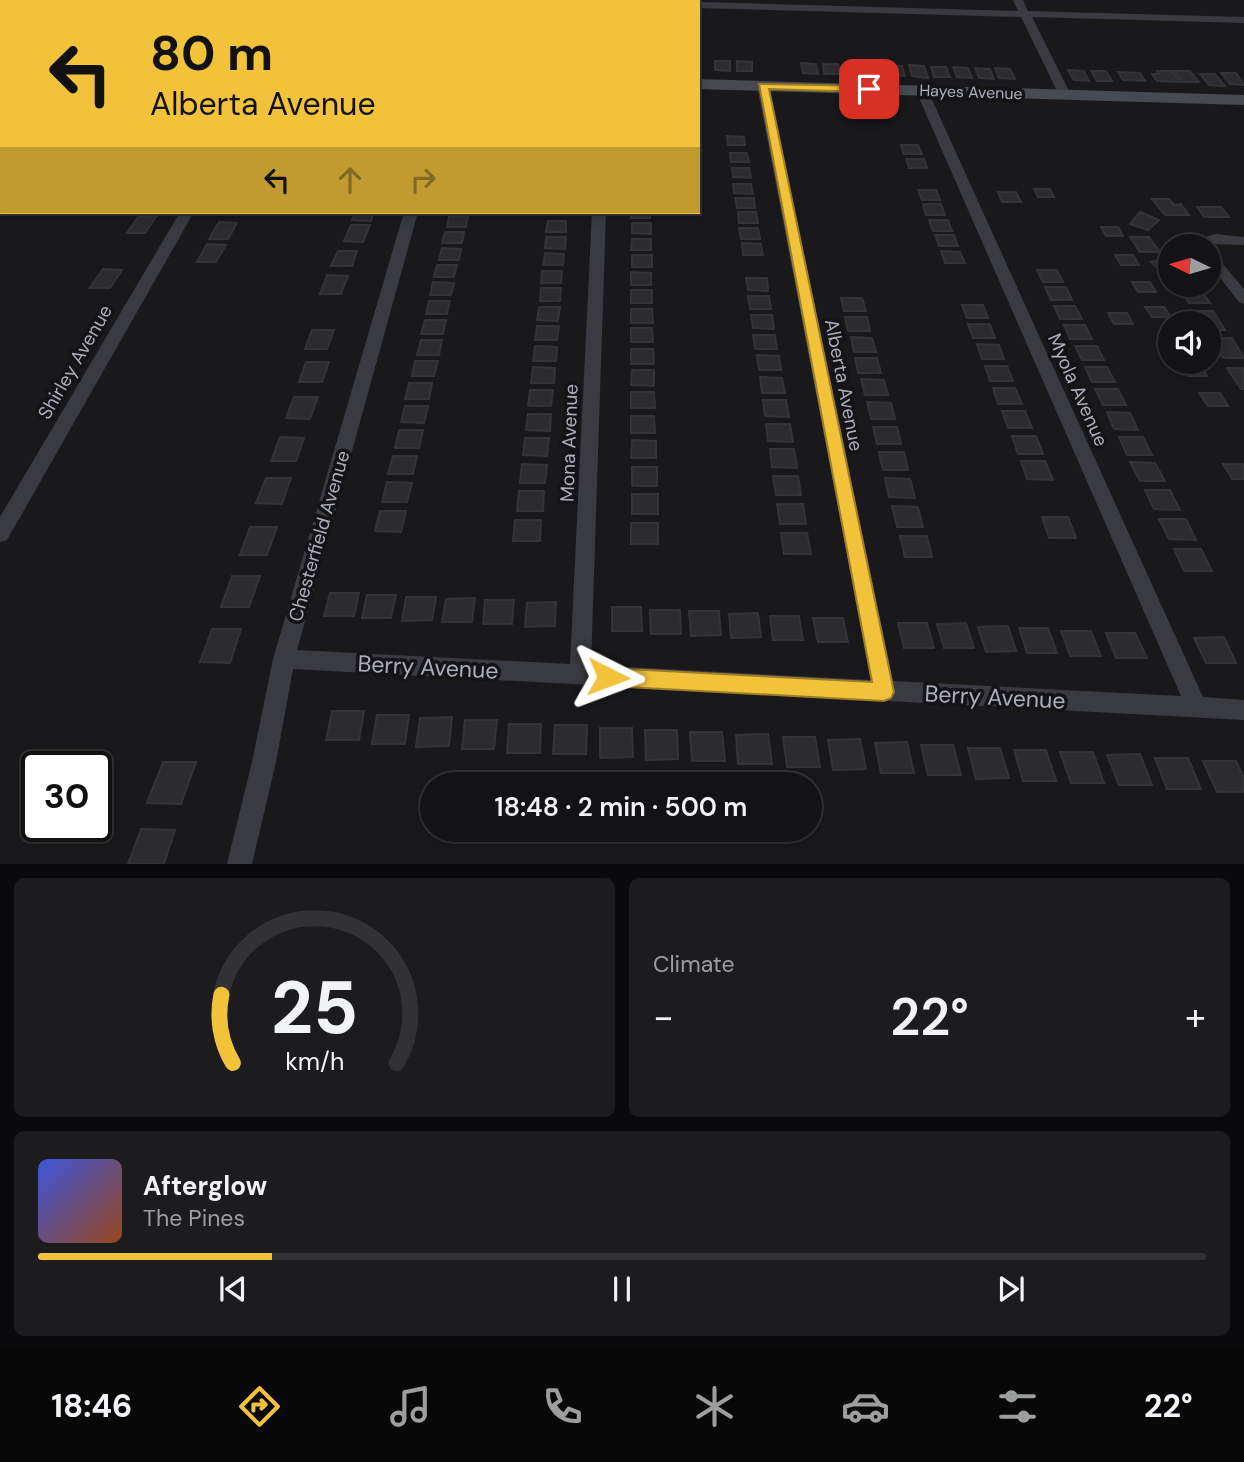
<!DOCTYPE html>
<html lang="en">
<head>
<meta charset="utf-8">
<style>
  body { margin:0; font-family:"DM Sans",sans-serif; background:#1c1c1e; color:#f1f3f6; height:100vh; display:flex; flex-direction:column; font-size:26px; white-space:nowrap }
  * { box-sizing:border-box; margin:0 }
  p { font-size:23px; color:#9d9ea0 }
  .icon { flex:none; width:38px; height:38px; fill:none; stroke:currentColor; stroke-width:2; stroke-linecap:round; stroke-linejoin:round }
  .map { position:relative; height:864px; overflow:hidden }
  .sheet { display:flex; flex-direction:column; gap:14px; padding:14px; background:#0a0a0c; flex:1 }
  .sheet>* { flex:none }
  .guide { position:absolute; left:0px; top:0px; width:700px; height:214px; box-shadow:0 4px 10px #0003,0 0 0 2px #323234; background:#f2c23b; color:#111; overflow:hidden }
  .needle { width:46px; rotate:275deg }
  .tools { position:absolute; left:1158px; top:234px; display:grid; gap:14px }
  .tools a { display:grid; place-items:center; width:63px; height:63px; border-radius:50%; background:#131315; box-shadow:0 4px 10px #0003,0 0 0 2px #323234; font-size:35px }
  .speed { position:absolute; left:21px; top:751px; display:flex; gap:14px; font-size:35px; font-weight:700; text-align:center }
  .speed>* { display:grid; place-content:center; width:91px; height:91px; border-radius:50%; background:#131315; box-shadow:0 4px 10px #0003,0 0 0 2px #323234; line-height:1 }
  .speed .limit { border:4px solid #111; border-radius:10px; background:#fff; color:#111 }
  .pin { position:absolute; display:grid; place-items:center; width:60px; height:60px; color:#fff; margin:-30px; border-radius:14px; box-shadow:0 4px 10px #0006 }
  .me { position:absolute; width:77px; margin:-38px; rotate:93deg; stroke-linejoin:round; filter:drop-shadow(0 0 5px #0008) }
  .turn { display:flex; align-items:center; gap:24px; height:147px; padding:0 35px; font-size:32px }
  .turn .icon { width:91px; height:91px; stroke-width:2.5 }
  .turn b { display:block; font-size:49px; line-height:60px }
  .lanes { display:flex; align-items:center; height:66px; padding:0 35px; background:#0003; justify-content:center; gap:35px; direction:ltr }
  .lanes .off { opacity:.35 }
  .big { font-size:52px; font-weight:600; line-height:1.1 }
  .sheet .tile { flex:1; display:flex; flex-direction:column; justify-content:center; gap:10px; min-width:0; padding:0 24px; border-radius:10px; background:#1c1c1e }
  .sheet .dial { align-items:center; gap:0 }
  .dial svg { height:182px; overflow:visible; fill:none; stroke:#323234; stroke-width:7; stroke-linecap:round; text-anchor:middle }
  .dial text { fill:#f1f3f6; stroke:none }
  .song { display:flex; align-items:center; gap:21px }
  .cover { width:84px; height:84px; border-radius:10px; background:linear-gradient(135deg,hsl(230 70% 55%),hsl(20 70% 35%)) }
  .played { height:7px; border-radius:4px; background:linear-gradient(90deg,#f2c23b 20%,#323234 20%) }
  .keys { display:flex; justify-content:space-around; direction:ltr }
  .heat { display:flex; justify-content:space-between; align-items:center; font-size:38px; direction:ltr }
  .sheet .tiles { flex:1; display:grid; gap:14px; grid-template-columns:1fr 1fr }
  .tile:last-child { grid-column:span 2 }
  .trip { position:absolute; left:420px; top:772px; width:402px; height:70px; border-radius:35px; background:#131315; box-shadow:0 4px 10px #0003,0 0 0 2px #323234; font-weight:600; line-height:70px; text-align:center }
  .tabs { display:flex; height:112px; justify-content:space-around; align-items:center; background:#080808; color:#9d9ea0 }
  .tabs .icon { width:49px; height:49px }
  .tabs .current { color:#f2c23b }
  .tabs b { font-size:32px; color:#f1f3f6 }
  .map>svg:first-child { display:block }
</style>
</head>
<body>
<div class="map">
<svg width="1244" height="864" viewBox="0 0 1244 864">
  <rect width="100%" height="100%" fill="#19191c"/>
  <path fill="#2c2c2f" stroke="#343337" stroke-width="2" d="M715 61H730V71L715 70Z
    M737 61 752 62V71H737Z
    M801 63 816 64 818 74 803 73Z
    M823 64H838L839 74H824Z
    M844 64 859 65 861 75 846 74Z
    M866 65H881L884 75H868Z
    M909 65 924 66 928 78 912 76Z
    M887 66H902L905 76 890 75Z
    M931 67H946L950 77H934Z
    M953 67 968 68 972 78 957 77Z
    M975 68 990 69 994 79 979 78Z
    M995 68 1010 69 1015 79 999 78Z
    M1068 70 1084 71 1089 81 1074 80Z
    M1091 71H1106L1112 81H1097Z
    M1157 71H1172L1180 82 1157 81 1152 74H1159Z
    M1175 71H1190L1199 82H1183Z
    M1118 72 1140 73 1145 81 1123 80Z
    M1221 73H1236L1244 85 1230 84Z
    M1200 74H1215L1225 86 1209 85Z
    M727 136 744 137 745 145H728Z
    M901 145H918L922 154H904Z
    M730 153H747L749 162H731Z
    M906 159H924L927 168H909Z
    M732 168H749L751 178 733 177Z
    M733 184H751L753 194 734 193Z
    M1034 189H1050L1054 197H1038Z
    M918 190H936L940 200H922Z
    M998 192H1016L1021 202H1002Z
    M735 198H754L755 208H737Z
    M1152 199H1169L1174 205 1181 204 1189 215H1165Z
    M923 204H941L945 215H926Z
    M1197 207H1221L1229 217H1204Z
    M356 212H374L371 221 352 220Z
    M631 212H650V218H631Z
    M738 212H756L758 223H739Z
    M1140 212 1159 220 1148 230 1130 224Z
    M449 216H468L466 227H447Z
    M138 217H156L145 233H127Z
    M929 220H948L952 231H933Z
    M548 221H566V232H546Z
    M219 222 237 223 228 239H209Z
    M632 223H651V234L632 233Z
    M351 225H370L363 242 344 241Z
    M1101 227H1118L1123 236H1106Z
    M739 228H758L760 239H741Z
    M445 232H464L462 243H442Z
    M935 235H954L958 246H939Z
    M546 237H566L565 249 545 248Z
    M1130 237H1149L1160 252H1140Z
    M632 239H651V250H631Z
    M742 243 761 244 763 255H743Z
    M207 244 226 245 216 262H197Z
    M442 248 461 249 459 260H439Z
    M338 251H357L352 266H331Z
    M941 251 960 252 965 263H945Z
    M545 253 564 254 563 265H543Z
    M632 255H652V267H632Z
    M1115 255H1133L1139 265H1121Z
    M1169 259 1171 278H1167L1151 262Z
    M437 265H457L454 277H434Z
    M103 269 122 270 110 288H90Z
    M1037 270H1057L1063 282H1043Z
    M542 271H562L561 283H541Z
    M631 272 651 273V285H631Z
    M327 275 348 276 341 294H320Z
    M746 278H767L768 291 748 290Z
    M433 282 454 283 451 295H430Z
    M1132 282H1150L1156 292H1138Z
    M1177 286H1198L1210 303H1189Z
    M1045 287H1066L1072 300H1051Z
    M541 288H561L560 301H540Z
    M631 290H652V303H631Z
    M748 296H769L771 309H750Z
    M841 298H862L866 311H844Z
    M429 301H450L447 314H426Z
    M962 305H983L988 318H967Z
    M1054 306H1075L1082 319H1060Z
    M539 307H560L558 321 537 320Z
    M1145 307H1164L1171 317H1152Z
    M631 309H652L653 323H631Z
    M1192 311H1213L1225 330H1209V324H1200Z
    M1108 313H1127L1133 324H1114Z
    M751 315H772L774 329 753 328Z
    M845 317H867L870 331H848Z
    M425 320H446L443 334H421Z
    M968 324H990L995 338H973Z
    M1064 325H1085L1092 339H1070Z
    M537 326H559L557 340H535Z
    M631 328H652L653 342H631Z
    M312 330H334L327 349H305Z
    M753 335H775L777 349H755Z
    M851 337 872 338 876 352H854Z
    M1210 338H1232L1244 358H1223Z
    M421 340H442L439 355H417Z
    M977 344 999 345 1004 359H982Z
    M535 346 557 347 556 361H533Z
    M1075 346H1097L1104 360H1082Z
    M631 349H653L654 364H631Z
    M757 355 779 356 781 370H759Z
    M855 358H877L881 373H858Z
    M415 361H438L434 376H412Z
    M306 362H329L322 382H299Z
    M1180 364H1200L1207 376H1188Z
    M985 366H1007L1013 381H990Z
    M533 367 555 368 554 383H531Z
    M1085 367H1107L1115 382H1092Z
    M1227 368H1244V389H1241Z
    M632 370H654V386L631 385Z
    M760 377 782 378 785 393H762Z
    M861 379 884 380 888 395H865Z
    M409 383H432L429 399H405Z
    M993 388H1015L1022 404H998Z
    M1095 389H1118L1126 405H1103Z
    M530 390H553L551 406H528Z
    M631 392H654L655 408H631Z
    M1199 393H1220L1228 406H1208Z
    M294 397H318L310 419 286 418Z
    M763 400H786L789 417 765 416Z
    M867 402 891 403 895 419H871Z
    M405 406H428L424 423 401 422Z
    M1002 411H1025L1032 428H1008Z
    M1107 412 1130 413 1138 430 1114 429Z
    M528 414H551L550 431 526 430Z
    M631 416H654L655 433H631Z
    M766 424H790L793 442 768 441Z
    M873 427H897L901 444H877Z
    M399 430H423L419 448H395Z
    M1012 436H1036L1043 454H1018Z
    M280 437 304 438 296 461H271Z
    M1119 437H1143L1152 455H1127Z
    M525 438H549L547 456 523 455Z
    M632 440 656 441V458H631Z
    M770 449H794L797 468 772 467Z
    M879 452H904L908 470H883Z
    M393 456H417L413 474H388Z
    M1021 461H1045L1053 480 1027 479Z
    M1130 462 1155 463 1165 481H1140Z
    M522 464 547 465 545 483H520Z
    M1223 464H1244V479H1232Z
    M632 467H657V486H632Z
    M773 476H798L801 495H776Z
    M266 478H291L282 504 256 503Z
    M885 478 910 479 915 498 889 497Z
    M387 482 412 483 407 502H382Z
    M1145 490H1170L1180 510 1154 509Z
    M519 491H544L543 511H517Z
    M632 494H658V514H632Z
    M777 504H803L806 524H780Z
    M892 506 918 507 923 527H897Z
    M380 511H406L401 532 375 531Z
    M1042 517H1068L1076 538H1049Z
    M1159 519H1186L1196 540 1169 539Z
    M515 520H541L540 541H513Z
    M631 523H658V544H631Z
    M250 527H277L267 555H240Z
    M781 533H807L811 554H784Z
    M900 536H927L932 557H905Z
    M1174 549H1201L1212 571H1184Z
    M232 576H260L249 607H221Z
    M330 593H359L354 616H324Z
    M367 595H396L391 618H362Z
    M406 597H436L432 620 402 621Z
    M475 598 472 622H442L446 599Z
    M485 600H514L512 624H483Z
    M556 602 555 626 525 627 527 603Z
    M612 607H641L642 631H612Z
    M650 610H680L681 634H651Z
    M689 611H719L721 635 691 636Z
    M758 613 761 637 731 638 729 614Z
    M770 616H799L803 640H773Z
    M813 618H843L848 642H818Z
    M898 623H927L934 648H904Z
    M966 623 974 648H944L937 624Z
    M1008 626 1016 651 986 652 978 627Z
    M1019 628H1048L1057 653H1027Z
    M212 629H241L230 663 200 662Z
    M1061 631H1091L1101 656H1070Z
    M1106 633H1135L1147 658H1116Z
    M1224 637 1236 663H1206L1194 638Z
    M332 711H364L359 740H326Z
    M377 715H409L405 744H372Z
    M452 717 449 746 416 747 420 718Z
    M465 720H497L494 749H462Z
    M509 724H541L540 753H507Z
    M555 725H587L586 754H553Z
    M600 728H632L633 757 600 758Z
    M645 730H677L678 759 646 760Z
    M690 732H722L725 761H692Z
    M768 734 772 764H738L736 735Z
    M783 737H815L820 767H787Z
    M860 739 866 769 833 770 828 740Z
    M907 742 914 773H881L875 743Z
    M921 745H953L961 775H928Z
    M968 748H1000L1009 778 976 779Z
    M1014 750H1046L1056 781H1023Z
    M1060 752H1093L1104 783H1071Z
    M1140 754 1152 785H1119L1107 755Z
    M1155 758H1188L1201 789H1167Z
    M1203 761H1236L1244 778V792H1217Z
    M163 762H196L181 804 147 803Z
    M141 829 175 830 164 864H128Z"/>
  <g fill="none" stroke-linecap="round" stroke-linejoin="round">
    <path fill="#3a3b41" fill-rule="evenodd" d="M71 0H76L75 2H70Z
      M228 0H233L232 2H227Z
      M2 83V88L0 89V84Z
      M2 122V127L0 128V123Z
      M0 131H2V135H0Z"/>
    <path fill="#3a3b41" fill-rule="evenodd" d="M0 0 6 1V2H2L0 6Z
      M480 0H565L566 2H481Z
      M582 0H592V2H582Z
      M1013 0H1023L1028 11 1244 17V23L1032 17 1071 95 1065 98 1059 95 1021 17 698 8V2L1018 11Z
      M763 83 769 86 893 681 1181 696 916 91 922 88 928 91 1203 697 1244 700V720L293 669 276 762 252 864H227L252 762 273 659 404 212H418L297 650 570 664 592 212H606L591 665 871 680 757 86Z
      M180 212H194L7 540 0 542V517Z
      M1215 234 1244 237V245L1212 244 1211 250 1244 289V304L1239 302 1209 264V247H1199V239Z"/>
    <path fill="#484a51" fill-rule="evenodd" d="M149 0H163L148 2Z
      M0 59H2V69H0Z
      M698 79 1244 95V105L698 89Z
      M2 159V172L0 173V160Z"/>
  </g>
  <path fill="#f2c23b" stroke="#9d7e26" stroke-width="2" d="M759 84 869 86 874 89 869 92 769 89 894 692 891 698 884 701 608 686 601 684 598 677 601 671 608 668 872 682Z"/>
  <g text-anchor="middle" dominant-baseline="central" stroke-width="7" stroke-linejoin="round" paint-order="stroke">
    <g font-size="16" fill="#acafbb" stroke="#141417">
      <text transform="translate(971 92) rotate(2)">Hayes Avenue</text>
    </g>
    <g font-size="19" fill="#acafbb" stroke="#141417">
      <text transform="translate(75 362) rotate(-60)">Shirley Avenue</text>
      <text transform="translate(844 385) rotate(79)">Alberta Avenue</text>
      <text transform="translate(1078 390) rotate(66)">Myola Avenue</text>
      <text transform="translate(569 443) rotate(-88)">Mona Avenue</text>
      <text transform="translate(319 536) rotate(-74)">Chesterfield Avenue</text>
    </g>
    <g font-size="23" fill="#acafbb" stroke="#141417">
      <text transform="translate(428 667) rotate(3)">Berry Avenue</text>
      <text transform="translate(995 697) rotate(3)">Berry Avenue</text>
    </g>
  </g>
</svg>
<div class="tools">
<a><svg class="needle" viewBox="-14 -14 28 28"><path d="M0-13l5 13h-10z" fill="#e53935"/><path d="M0 13l5-13h-10z" fill="#9d9ea0"/></svg></a>
<a><svg class="icon" aria-label="sound" viewBox="0 0 24 24"><path d="M4 9h4l5-4v14l-5-4H4zM17 9q2 3 0 6"/></svg></a>
</div>
<div class="speed"><div class="limit">30</div></div>
<div class="pin" style="left:869px;top:89px;background:#d93025"><svg class="icon" aria-label="arrive" viewBox="0 0 24 24"><path d="M6 21V4h12l-3 4 3 4H6"/></svg></div>
<svg class="me" style="left:608px;top:677px" viewBox="-20 -20 40 40"><path d="M0-17L14 15 0 8-14 15z" fill="#f2c23b" stroke="#fff" stroke-width="4"/></svg>
<div class="trip">18:48 · 2 min · 500 m</div>
<div class="guide">
<div class="turn"><svg class="icon" aria-label="left" viewBox="0 0 24 24"><path d="M17 20v-9H6M10 6l-5 5 5 5"/></svg><div><b>80 m</b>Alberta Avenue</div></div>
<div class="lanes"><svg class="icon" aria-label="left" viewBox="0 0 24 24"><path d="M17 20v-9H6M10 6l-5 5 5 5"/></svg><svg class="icon off" aria-label="ahead" viewBox="0 0 24 24"><path d="M12 20V5M6 11l6-6 6 6"/></svg><svg class="icon off" aria-label="right" viewBox="0 0 24 24"><path d="M7 20v-9h11M14 6l5 5-5 5"/></svg></div>
</div>
</div>
<section class="sheet">
<div class="tiles">
<div class="tile dial"><svg viewBox="0 0 100 80">
<path d="M14 69A42 42 0 1 1 86 69"/>
<path d="M14 69A42 42 0 0 1 9 39" stroke="#f2c23b"/>
<text x="50" y="56" font-size="32" font-weight="700">25</text>
<text x="50" y="72" font-size="11">km/h</text>
</svg></div>
<div class="tile"><p>Climate</p>
<div class="heat"><a>−</a><b class="big">22°</b><a>+</a></div>
</div>
<div class="tile">
<div class="song"><i class="cover"></i><div><b>Afterglow</b><p>The Pines</p></div></div>
<div class="played"></div>
<div class="keys"><svg class="icon" aria-label="previous" viewBox="0 0 24 24"><path d="M18 5L8 12l10 7zM5 5v14"/></svg><svg class="icon" aria-label="pause" viewBox="0 0 24 24"><path d="M8 5v14M16 5v14"/></svg><svg class="icon" aria-label="next" viewBox="0 0 24 24"><path d="M6 5l10 7-10 7zM19 5v14"/></svg></div>
</div>
</div>
</section>
<nav class="tabs">
<b>18:46</b>
<svg class="icon current" aria-label="directions" viewBox="0 0 24 24"><path d="M12 3l9 9-9 9-9-9zM9 14v-3h6M13 9l2 2-2 2"/></svg>
<svg class="icon" aria-label="music" viewBox="0 0 24 24"><path d="M9 18V5l10-2v13"/><circle cx="6" cy="18" r="3"/><circle cx="16" cy="16" r="3"/></svg>
<svg class="icon" aria-label="phone" viewBox="0 0 24 24"><path d="M5 4h4l2 5-3 2q2 4 5 5l2-3 5 2v4C11 20 4 13 5 4z"/></svg>
<svg class="icon" aria-label="climate" viewBox="0 0 24 24"><path d="M12 3v18M4 7l16 10M4 17L20 7"/></svg>
<svg class="icon" aria-label="car" viewBox="0 0 24 24"><path d="M5 17H2v-5l4-1 3-4h7l3 4 3 1v5h-3M9 17h6M6 11h13"/><circle cx="7" cy="17" r="2"/><circle cx="17" cy="17" r="2"/></svg>
<svg class="icon" aria-label="filters" viewBox="0 0 24 24"><path d="M4 7h16M4 17h16"/><circle cx="9" cy="7" r="2"/><circle cx="15" cy="17" r="2"/></svg>
<b>22°</b>
</nav>
</body>
</html>
